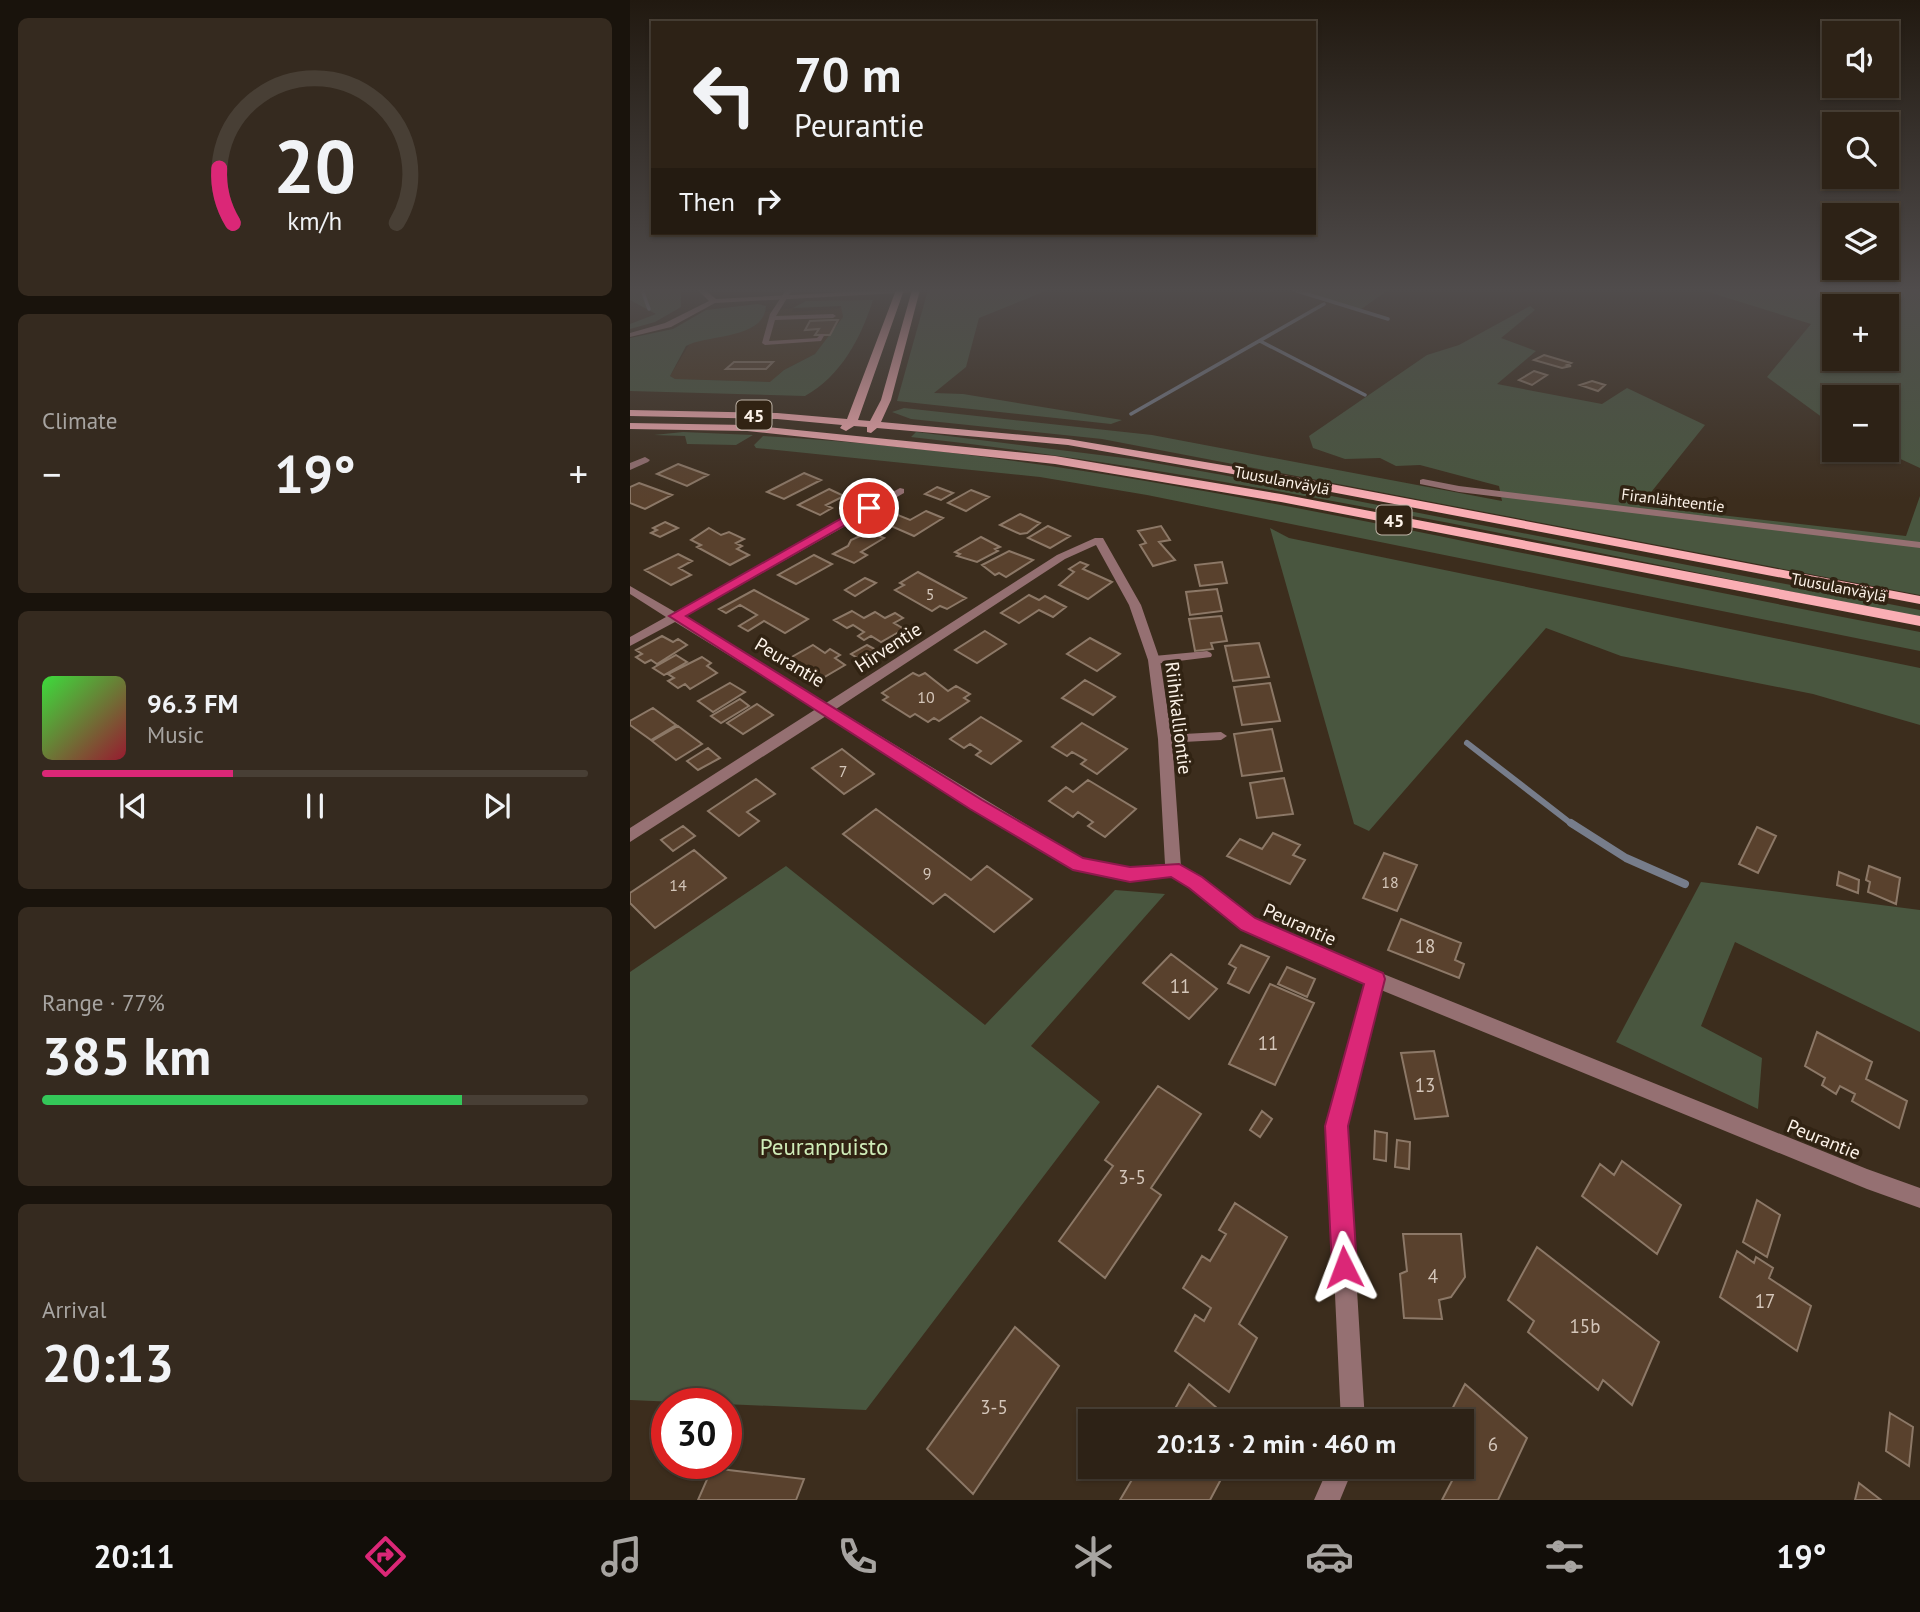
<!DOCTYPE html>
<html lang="en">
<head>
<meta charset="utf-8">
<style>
  body { margin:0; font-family:"PT Sans",sans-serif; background:#352a1f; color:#f1f3f6; height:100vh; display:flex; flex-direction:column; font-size:26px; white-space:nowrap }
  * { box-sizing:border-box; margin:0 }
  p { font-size:23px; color:#a7a4a1 }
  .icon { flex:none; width:38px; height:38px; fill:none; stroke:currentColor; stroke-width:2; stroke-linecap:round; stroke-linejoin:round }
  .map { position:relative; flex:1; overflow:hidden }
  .sheet { display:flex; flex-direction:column; gap:18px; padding:18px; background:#19130c; width:630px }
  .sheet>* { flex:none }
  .hud { position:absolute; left:21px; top:21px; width:665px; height:214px; border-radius:0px; box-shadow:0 2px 5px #0004,0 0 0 2px #483f35; background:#2d2216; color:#f1f3f6; overflow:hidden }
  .fabs { position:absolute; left:1192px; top:21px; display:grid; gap:14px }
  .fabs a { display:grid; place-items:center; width:77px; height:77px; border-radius:0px; background:#2d2216; box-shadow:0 2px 5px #0004,0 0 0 2px #483f35; font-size:35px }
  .speed { position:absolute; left:21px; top:1388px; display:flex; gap:14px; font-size:35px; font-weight:700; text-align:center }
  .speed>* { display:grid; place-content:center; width:91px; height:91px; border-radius:50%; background:#2d2216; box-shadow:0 2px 5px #0004,0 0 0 2px #483f35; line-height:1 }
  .speed .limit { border:10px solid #d22; background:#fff; color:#111 }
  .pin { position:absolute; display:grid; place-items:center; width:60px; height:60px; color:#fff; margin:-30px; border:4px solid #fff; border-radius:50%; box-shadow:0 2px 7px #0007 }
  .me { position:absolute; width:77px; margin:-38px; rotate:357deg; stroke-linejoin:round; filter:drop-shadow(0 0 5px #0008) }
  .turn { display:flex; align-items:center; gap:24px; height:147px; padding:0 28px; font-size:32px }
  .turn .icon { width:91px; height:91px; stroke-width:2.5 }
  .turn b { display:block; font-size:49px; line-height:60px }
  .then { display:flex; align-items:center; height:66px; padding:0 28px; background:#0003; gap:14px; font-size:26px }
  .big { font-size:52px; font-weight:700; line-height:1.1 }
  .sheet .card { flex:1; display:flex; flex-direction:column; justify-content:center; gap:10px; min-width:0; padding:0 24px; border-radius:10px; background:#352a1f }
  .sheet .dial { align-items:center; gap:0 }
  .dial svg { height:182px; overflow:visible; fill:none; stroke:#483f35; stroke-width:7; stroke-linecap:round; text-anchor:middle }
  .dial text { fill:#f1f3f6; stroke:none }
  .song { display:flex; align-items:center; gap:21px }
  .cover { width:84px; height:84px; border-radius:10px; background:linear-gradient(135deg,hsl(120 70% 55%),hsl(350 70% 35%)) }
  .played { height:7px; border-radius:4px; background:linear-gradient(90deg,#db2777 35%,#483f35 35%) }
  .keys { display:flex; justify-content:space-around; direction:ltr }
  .heat { display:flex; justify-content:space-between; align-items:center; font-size:38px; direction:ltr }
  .charge { height:10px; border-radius:5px; background:linear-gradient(90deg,#34c759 77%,#483f35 0) }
  .trip { position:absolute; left:448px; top:1409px; width:396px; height:70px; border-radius:0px; background:#2d2216; box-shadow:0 2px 5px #0004,0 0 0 2px #483f35; font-weight:700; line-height:70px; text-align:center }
  .dock { display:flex; height:112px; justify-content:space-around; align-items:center; background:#120e09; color:#a7a4a1 }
  .dock .icon { width:49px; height:49px }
  .dock .on { color:#db2777 }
  .dock b { font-size:32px; color:#f1f3f6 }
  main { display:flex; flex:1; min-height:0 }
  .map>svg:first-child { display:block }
</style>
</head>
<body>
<main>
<section class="sheet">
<div class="card dial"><svg viewBox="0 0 100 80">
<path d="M14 69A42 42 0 1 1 86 69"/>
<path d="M14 69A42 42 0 0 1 8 45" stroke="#db2777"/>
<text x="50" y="56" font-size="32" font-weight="700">20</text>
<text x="50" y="72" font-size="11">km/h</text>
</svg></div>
<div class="card"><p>Climate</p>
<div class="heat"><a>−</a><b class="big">19°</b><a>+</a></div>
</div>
<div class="card">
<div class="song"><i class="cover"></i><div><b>96.3 FM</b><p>Music</p></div></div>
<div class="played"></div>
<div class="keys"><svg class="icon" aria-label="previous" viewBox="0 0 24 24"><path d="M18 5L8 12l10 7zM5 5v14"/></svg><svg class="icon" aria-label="pause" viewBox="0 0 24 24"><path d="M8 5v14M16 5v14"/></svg><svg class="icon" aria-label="next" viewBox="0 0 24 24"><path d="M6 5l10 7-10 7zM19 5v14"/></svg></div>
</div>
<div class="card"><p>Range · 77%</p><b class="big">385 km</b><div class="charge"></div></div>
<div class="card"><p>Arrival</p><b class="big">20:13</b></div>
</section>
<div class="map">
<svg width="1290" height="1500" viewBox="0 0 1290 1500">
  <rect width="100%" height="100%" fill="#3c2d1d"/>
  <path fill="#49351f" d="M212 306 213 317 203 335 185 354 154 370 141 382 45 379 40 376 60 343 123 327 135 312 163 308 162 312 207 309Z"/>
  <path fill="#49563f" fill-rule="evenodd" d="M0 290H51V307L25 322 0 329V324L26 314 0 300Z
    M298 290H418L349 318 336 367 304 393 333 394 492 420 481 424 267 401Z
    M664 290H758L730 310Z
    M1072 290H1290V468L1251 450H1256V397H1204V426L1137 377 1181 324ZM1204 306H1256V359H1204Z
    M243 300C231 338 211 376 175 396L0 391V338L43 329 76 310 128 304 136 306C134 340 77 334 56 346L40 376 45 379 140 382 154 370 185 354 213 317 211 306 163 308 176 301Z
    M900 306 905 310 871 338 906 351 867 384 972 404 997 388 1075 425 1010 506 1276 536 1290 496V595L472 439 281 419 262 412 274 408 522 435 872 501 869 486 790 465 766 466 750 458 715 459 683 448 679 436 797 355 829 345Z
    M53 432 123 435 106 445 57 444 55 436 24 435Z
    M286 432 502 459 593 475 1290 610V617C955 552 620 475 281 437Z
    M133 436C362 449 585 491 809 536 970 569 1130 601 1290 632V651L517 495 410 477 126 448 124 445Z
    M640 528 659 538 1290 668V725L1183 694 991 656 916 628 739 831 724 824Z
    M156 866 355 1025 485 890 535 894 401 1046 470 1102 236 1410 0 1400V972Z
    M1071 882 1290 910V1032L1105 942 1071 1026 1132 1058 1128 1109 986 1042Z"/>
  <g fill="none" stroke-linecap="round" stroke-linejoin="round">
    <path stroke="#777d8b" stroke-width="3.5" d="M12 290 19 309
      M664 290 758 319
      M630 341 735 395
      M501 414 694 304"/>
    <path stroke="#777d8b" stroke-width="6" d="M837 743 943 825"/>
    <path stroke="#777d8b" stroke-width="8" d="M941 823 996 858 1055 884"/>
  </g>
  <path fill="#59412d" stroke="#8c7867" stroke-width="2" d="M201 320H208L200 335H185L189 329 175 330 180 321Z
    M914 355 941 363 937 365 941 366 932 368 904 360Z
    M104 362H143L136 369H96Z
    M904 371 917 375 902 385 889 380Z
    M962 381 975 385 968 391 950 385Z
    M48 464 78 475 57 486 27 474Z
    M174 473 191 480 154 499 137 492Z
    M9 483 42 495 15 509 0 503V487Z
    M307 487 323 493 311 500 295 494Z
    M199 489 214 496 196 505 202 508 190 515 168 505Z
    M341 490 359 497 336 511 318 503Z
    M296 511 313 518 284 536 254 523 268 515 280 520Z
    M390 514 410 523 397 533 390 534 370 525Z
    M35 522 48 528 30 537 21 533 27 530 23 528Z
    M418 526 440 536 420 548 398 538Z
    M531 526 540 540 529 542 545 560 523 566 510 545 516 543 508 531Z
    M79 528 91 535 99 532 114 539 106 543 112 546 107 549 119 555 100 565 67 547 71 545 61 540Z
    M239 532 254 538 231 552 237 555 224 563 203 554 218 546 221 540Z
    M351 537 370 547 365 549 368 551 347 562 327 556 330 554 325 552Z
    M379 551 403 560 376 577 369 573 365 575 352 565Z
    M48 554 62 561 49 568 61 575 41 585 15 570Z
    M184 555 202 564 166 584 148 575Z
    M450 562 458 565 453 569 482 582 458 599 429 585 444 572 439 569Z
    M592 562 597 583 570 586 565 565Z
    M288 572 336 598 317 609 310 606 302 611 265 590 274 585 270 583Z
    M235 578 246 583 225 596 215 590Z
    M587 589 592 611 560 615 556 592Z
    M124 590 178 619 155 633 134 621 118 631 109 626 127 615 110 605 96 613 89 609Z
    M399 595 409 600 415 596 436 607 423 617 409 610 389 623 371 613Z
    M222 611 234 618 245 612 255 618 265 613 273 618 264 623 274 629 251 642 241 636 234 640 228 636 234 632 223 625 217 628 204 620Z
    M591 616 597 641 581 643 583 649 565 651 559 619Z
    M355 631 376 644 347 663 325 650Z
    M32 636 43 642 48 639 57 645 27 664 21 660 15 663 6 657 12 654 6 650Z
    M460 638 490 654 467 671 437 654Z
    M629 643 639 677 603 681 595 646Z
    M183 645 195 653 200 649 210 655 205 658 215 665 191 679 160 658Z
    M237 645 250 652 234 662 221 654Z
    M46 655 57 662 34 675 23 668Z
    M72 657 81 663 77 666 87 673 60 689 55 684 48 688 38 681 44 678 38 674Z
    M283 673 289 676 295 673 318 691 326 686 340 694 334 698 339 701 309 721 304 718 298 722 285 714 280 717 253 700 258 697 252 693Z
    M455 680 485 697 463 715 432 698Z
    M100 683 115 692 83 712 68 701Z
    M640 683 650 721 612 725 604 687Z
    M110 699 119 706 91 723 81 716Z
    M127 704 143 715 113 734 97 723Z
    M23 708 46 725 21 740 0 725V721Z
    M351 717 391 741 361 764 346 755 351 751 340 744 334 748 320 739Z
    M452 723 497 749 467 774 451 764 456 760 442 752 437 756 422 747Z
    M48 726 72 744 46 760 22 741Z
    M642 729 652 771 612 776 604 734Z
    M78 748 90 758 68 770 57 761Z
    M212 749 244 774 214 794 182 768Z
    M654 778 663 814 627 818 620 783Z
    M126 779 145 794 117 812 129 821 109 836 78 811Z
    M458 780 506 809 475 837 458 826 463 822 448 812 443 817 419 801 436 787 443 792Z
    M246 809 341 880 357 866 402 899 364 932 315 894 303 904 213 834Z
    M53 826 65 836 43 851 31 840Z
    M1127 827 1146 836 1128 873 1109 864Z
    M643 833 670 845 663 855 675 860 660 884 597 856 610 839 632 849Z
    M64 850 96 878 25 928 0 903V893Z
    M754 853 787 865 767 911 733 898Z
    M1239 866 1270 878 1266 904 1238 892 1240 882 1236 880Z
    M1209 872 1229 880 1228 893 1207 885Z
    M771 919 831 943 825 960 834 964 829 978 758 950Z
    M611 945 639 957 619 993 598 983 606 968 599 964Z
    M541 954 587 989 559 1019 513 983Z
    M657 967 685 979 677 997 648 984Z
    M640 984 684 1003 645 1085 599 1064Z
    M1187 1032 1242 1062 1236 1079 1277 1101 1269 1128 1222 1101 1225 1094 1210 1086 1206 1094 1192 1085 1195 1078 1175 1066Z
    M804 1051 818 1116 785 1119 771 1053Z
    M528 1086 571 1114 521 1188 531 1195 475 1278 429 1241 483 1166 475 1160Z
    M632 1111 642 1119 630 1137 620 1130Z
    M745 1131 757 1133 756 1161 744 1159Z
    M767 1140 780 1142 779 1169 765 1167Z
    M992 1161 1051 1205 1027 1254 952 1196 970 1164 984 1175Z
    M1127 1200 1150 1215 1137 1257 1113 1242Z
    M605 1203 657 1237 609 1324 627 1338 599 1392 545 1351 565 1315 574 1321 581 1308 553 1288 572 1256 580 1261 596 1234 589 1230Z
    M773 1234H831L835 1277 821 1297 809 1300 812 1319 774 1318 770 1274 777 1271Z
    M907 1247 1029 1342 1002 1405 973 1380 968 1390 898 1332 904 1321 878 1300Z
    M1107 1251 1124 1263 1126 1257 1143 1268 1139 1278 1181 1306 1167 1351 1090 1297Z
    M385 1327 429 1366 343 1494 297 1449Z
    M559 1384 602 1421H538Z
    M835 1384 897 1438 868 1500H812L836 1454 831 1450V1421H816Z
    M1260 1413 1283 1427 1279 1466 1256 1451Z
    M510 1466 527 1470 529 1466H598L580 1500H490Z
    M82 1468 174 1479 166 1500H68Z
    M1229 1483 1251 1500H1225Z"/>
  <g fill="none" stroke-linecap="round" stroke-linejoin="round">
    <path fill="#957072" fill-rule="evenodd" d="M156 290H162L146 316 203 314 206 316 203 318 145 320 139 341 187 338 191 334H195L191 341 135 345 132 343 140 314Z
      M577 651 581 653 582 655 581 657 524 664 518 660 524 656Z
      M591 732 597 736 591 740 535 743 529 739 535 735Z"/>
    <path fill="#957072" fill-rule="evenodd" d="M68 290H75L86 299 257 290H289L286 292 85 303 41 327 0 337V333L35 323 79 301Z
      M15 457 20 460 18 462 0 470V463Z
      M793 479 829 486 1290 542V548L829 492 790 484V480Z
      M270 488 274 489V493L54 617 196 703 427 555 465 538H473L511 605 530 660 542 739 551 867 572 877 624 919 751 973 1237 1169 1290 1188V1208L1237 1189 751 990 717 1126 735 1421H711L697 1126 735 983 612 929 560 887 541 877 500 881 443 870 196 716 0 842V828L186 709 45 622 0 646V637L36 617 0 594V586L45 612ZM466 545 499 605 518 660 528 739 535 864 500 867 453 859 206 709 435 559Z
      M699 1466H724L710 1500H684Z"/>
    <path fill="#faaeb4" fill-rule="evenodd" d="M266 290H274L228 420 240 421 251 400 282 290H290L261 400 251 422 438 439 659 476 1290 596V604L659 484 438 445 247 428 241 433 237 432V427L224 426 216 431 210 428 212 425 147 419 0 416V410L147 413 217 419Z
      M0 423 117 425 425 456 651 494 1290 616V626L651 502 425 464 117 431 0 429Z"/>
  </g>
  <linearGradient id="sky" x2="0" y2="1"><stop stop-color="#211910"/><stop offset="0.58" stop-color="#504c4c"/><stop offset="1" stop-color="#504c4c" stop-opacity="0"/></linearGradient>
  <rect width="1290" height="500" fill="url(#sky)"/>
  <path fill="#db2777" stroke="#8e194d" stroke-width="2" d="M235 505 245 508 56 616 352 800 453 858 500 867 549 864 572 877 625 918 753 973 755 979 718 1126 727 1267 723 1276 714 1280 706 1276 702 1267 695 1126 734 984 611 930 559 888 541 877 500 882 443 870 340 809 39 616Z"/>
  <g text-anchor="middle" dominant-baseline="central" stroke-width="7" stroke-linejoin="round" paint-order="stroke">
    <g font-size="16" fill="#fdf3e9" stroke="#312313">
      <text transform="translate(652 480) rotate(11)">Tuusulanväylä</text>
      <text transform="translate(1043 500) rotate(7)">Firanlähteentie</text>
      <text transform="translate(1209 587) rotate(11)">Tuusulanväylä</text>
    </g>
    <g font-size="16" fill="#d4c6ba">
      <text x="300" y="594">5</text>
      <text x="296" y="697">10</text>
      <text x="213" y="771">7</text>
      <text x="297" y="873">9</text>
      <text x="760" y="882">18</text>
      <text x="48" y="885">14</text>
    </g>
    <g fill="#312313" stroke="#c0b5a9" stroke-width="2">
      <rect x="106.5" y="400.5" width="35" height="29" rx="5"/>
      <rect x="746.5" y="505.5" width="35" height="29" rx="5"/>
    </g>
    <g font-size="18" font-weight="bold" fill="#fdf3e9">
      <text x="124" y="415">45</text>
      <text x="764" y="520">45</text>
    </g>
    <g font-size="19" fill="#fdf3e9" stroke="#312313">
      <text transform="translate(258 647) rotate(-33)">Hirventie</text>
      <text transform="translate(160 662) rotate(31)">Peurantie</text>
      <text transform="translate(549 718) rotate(83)">Riihikalliontie</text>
      <text transform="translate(670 924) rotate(24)">Peurantie</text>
      <text transform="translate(1194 1139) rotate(22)">Peurantie</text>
    </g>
    <g font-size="19" fill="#d4c6ba">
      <text x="795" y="946">18</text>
      <text x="550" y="986">11</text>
      <text x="638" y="1043">11</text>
      <text x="795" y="1085">13</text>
      <text x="502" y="1177">3-5</text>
      <text x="803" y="1276">4</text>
      <text x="1135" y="1301">17</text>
      <text x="955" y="1326">15b</text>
      <text x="364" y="1407">3-5</text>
      <text x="863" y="1444">6</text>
    </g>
    <g font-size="23" fill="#cfecb8" stroke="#312313">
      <text x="194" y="1146">Peuranpuisto</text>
    </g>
  </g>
</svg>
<div class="fabs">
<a><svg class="icon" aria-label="sound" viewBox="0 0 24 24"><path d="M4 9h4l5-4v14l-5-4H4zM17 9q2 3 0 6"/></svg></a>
<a><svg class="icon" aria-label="search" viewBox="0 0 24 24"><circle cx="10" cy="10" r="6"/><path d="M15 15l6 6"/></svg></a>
<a><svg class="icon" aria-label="layers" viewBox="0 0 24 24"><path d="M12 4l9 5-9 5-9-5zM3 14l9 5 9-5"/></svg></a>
<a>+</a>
<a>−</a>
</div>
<div class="speed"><div class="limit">30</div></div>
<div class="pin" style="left:239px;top:508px;background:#d93025"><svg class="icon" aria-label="arrive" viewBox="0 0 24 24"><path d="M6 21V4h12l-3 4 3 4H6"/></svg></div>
<svg class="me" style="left:714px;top:1267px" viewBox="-20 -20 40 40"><path d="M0-17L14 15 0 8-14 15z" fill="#db2777" stroke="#fff" stroke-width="4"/></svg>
<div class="trip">20:13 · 2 min · 460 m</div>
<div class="hud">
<div class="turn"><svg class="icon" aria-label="left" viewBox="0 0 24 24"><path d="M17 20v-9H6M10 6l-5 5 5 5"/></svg><div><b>70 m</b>Peurantie</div></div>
<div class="then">Then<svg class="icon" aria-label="right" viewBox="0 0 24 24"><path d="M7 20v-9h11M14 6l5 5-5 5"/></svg></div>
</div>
</div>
</main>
<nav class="dock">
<b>20:11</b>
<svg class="icon on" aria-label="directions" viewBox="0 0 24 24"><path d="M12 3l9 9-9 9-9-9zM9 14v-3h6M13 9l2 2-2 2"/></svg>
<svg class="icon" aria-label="music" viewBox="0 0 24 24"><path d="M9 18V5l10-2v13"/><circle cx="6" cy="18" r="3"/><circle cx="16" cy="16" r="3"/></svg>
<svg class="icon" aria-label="phone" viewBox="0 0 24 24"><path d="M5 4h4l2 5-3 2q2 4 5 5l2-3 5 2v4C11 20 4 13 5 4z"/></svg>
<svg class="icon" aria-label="climate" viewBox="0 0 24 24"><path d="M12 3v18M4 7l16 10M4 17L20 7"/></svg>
<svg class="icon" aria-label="car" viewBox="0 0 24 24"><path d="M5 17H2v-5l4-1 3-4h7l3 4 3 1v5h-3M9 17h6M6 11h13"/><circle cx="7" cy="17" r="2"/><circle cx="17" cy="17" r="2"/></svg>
<svg class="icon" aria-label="filters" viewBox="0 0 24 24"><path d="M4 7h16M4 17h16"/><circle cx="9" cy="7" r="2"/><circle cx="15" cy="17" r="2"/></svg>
<b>19°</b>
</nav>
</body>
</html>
